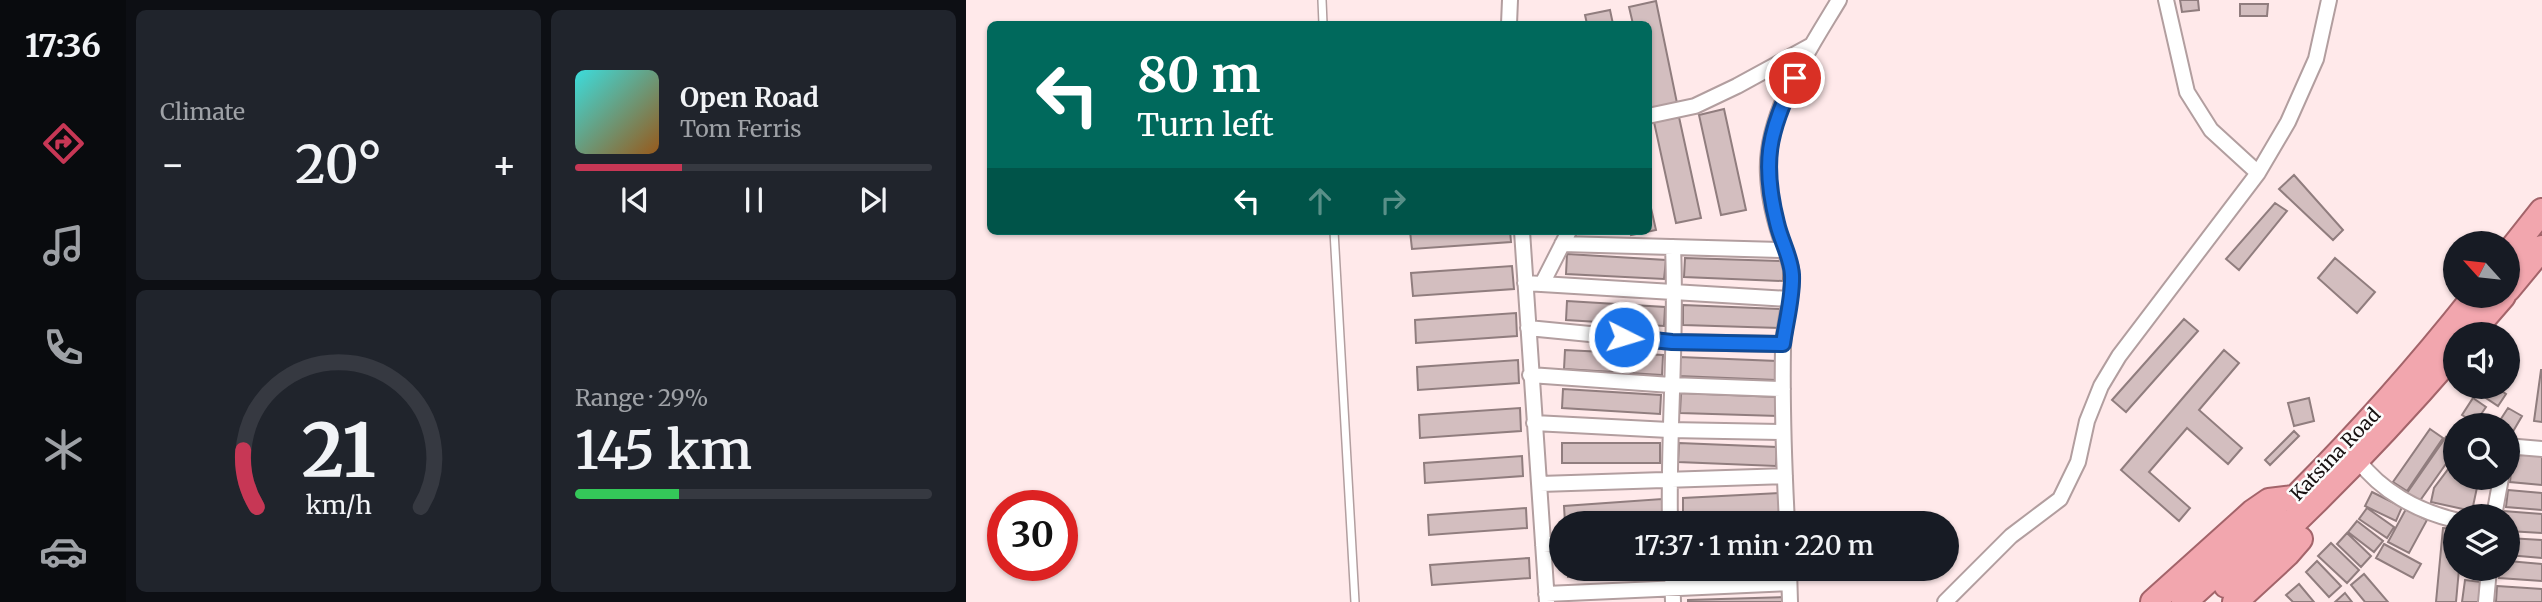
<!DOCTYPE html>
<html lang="en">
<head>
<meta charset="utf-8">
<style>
  body { margin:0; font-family:Merriweather,serif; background:#20242c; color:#f1f3f6; height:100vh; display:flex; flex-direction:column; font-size:26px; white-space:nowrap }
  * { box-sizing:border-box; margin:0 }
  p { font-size:23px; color:#9ea1a6 }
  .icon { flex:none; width:38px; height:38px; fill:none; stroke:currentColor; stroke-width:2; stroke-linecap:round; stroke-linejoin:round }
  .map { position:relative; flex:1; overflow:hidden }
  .panel { display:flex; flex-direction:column; gap:10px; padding:10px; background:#0d0f14; width:840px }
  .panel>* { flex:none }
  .top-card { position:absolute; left:21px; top:21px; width:665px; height:214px; border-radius:10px; box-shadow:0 2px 5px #0004; background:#00695c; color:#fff; overflow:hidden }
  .needle { width:46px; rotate:297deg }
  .buttons { position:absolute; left:1477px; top:231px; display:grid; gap:14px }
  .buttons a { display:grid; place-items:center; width:77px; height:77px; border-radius:50%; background:#171b24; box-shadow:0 2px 5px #0004; font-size:35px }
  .speed { position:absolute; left:21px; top:490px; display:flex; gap:14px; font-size:35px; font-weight:700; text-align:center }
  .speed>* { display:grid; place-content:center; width:91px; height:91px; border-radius:50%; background:#171b24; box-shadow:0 2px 5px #0004; line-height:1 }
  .speed .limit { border:10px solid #d22; background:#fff; color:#111 }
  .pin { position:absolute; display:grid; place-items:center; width:60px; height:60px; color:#fff; margin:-30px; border:4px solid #fff; border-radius:50%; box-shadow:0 2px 7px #0007 }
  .me { position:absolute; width:77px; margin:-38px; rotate:95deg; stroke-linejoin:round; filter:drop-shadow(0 0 5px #0008) }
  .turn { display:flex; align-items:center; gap:24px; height:147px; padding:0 35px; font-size:32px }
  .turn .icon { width:91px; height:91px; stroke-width:2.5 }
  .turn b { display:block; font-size:49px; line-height:60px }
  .lanes { display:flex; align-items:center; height:66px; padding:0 35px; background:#0003; justify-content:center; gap:35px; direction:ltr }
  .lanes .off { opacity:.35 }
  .big { font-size:52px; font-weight:600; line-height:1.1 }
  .panel .card { flex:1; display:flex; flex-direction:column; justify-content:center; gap:10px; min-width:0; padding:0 24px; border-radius:10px; background:#20242c }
  .panel .dial { align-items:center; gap:0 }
  .dial svg { height:182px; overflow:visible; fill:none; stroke:#363941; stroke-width:7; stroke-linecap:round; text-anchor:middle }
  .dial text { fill:#f1f3f6; stroke:none }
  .song { display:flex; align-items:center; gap:21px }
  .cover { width:84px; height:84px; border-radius:10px; background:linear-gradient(135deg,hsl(180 70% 55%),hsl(30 70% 35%)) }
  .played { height:7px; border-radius:4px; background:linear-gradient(90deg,#c73755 30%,#363941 30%) }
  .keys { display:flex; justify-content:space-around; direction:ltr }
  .heat { display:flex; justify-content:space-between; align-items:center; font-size:38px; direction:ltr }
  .charge { height:10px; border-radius:5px; background:linear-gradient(90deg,#34c759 29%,#363941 0) }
  .panel .tiles { flex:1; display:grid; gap:10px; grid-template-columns:repeat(2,1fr) }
  .trip { position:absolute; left:583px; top:511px; width:410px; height:70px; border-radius:35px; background:#171b24; box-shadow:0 2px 5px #0004; font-weight:600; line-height:70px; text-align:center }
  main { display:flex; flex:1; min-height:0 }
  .tabs { display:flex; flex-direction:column; width:126px; justify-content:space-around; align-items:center; background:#090b0e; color:#9ea1a6 }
  .tabs .icon { width:49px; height:49px }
  .tabs .on { color:#c73755 }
  .tabs b { font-size:32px; color:#f1f3f6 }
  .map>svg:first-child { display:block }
</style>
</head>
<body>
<main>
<nav class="tabs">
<b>17:36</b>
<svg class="icon on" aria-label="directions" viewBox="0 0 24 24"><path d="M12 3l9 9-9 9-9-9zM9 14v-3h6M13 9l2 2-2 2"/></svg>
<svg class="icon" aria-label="music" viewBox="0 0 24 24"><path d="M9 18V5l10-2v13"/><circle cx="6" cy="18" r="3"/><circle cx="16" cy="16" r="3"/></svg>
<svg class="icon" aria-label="phone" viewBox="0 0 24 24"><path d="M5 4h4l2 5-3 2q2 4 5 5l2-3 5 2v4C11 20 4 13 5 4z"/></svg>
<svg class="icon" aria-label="climate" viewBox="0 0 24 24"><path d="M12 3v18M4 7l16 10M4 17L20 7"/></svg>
<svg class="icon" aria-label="car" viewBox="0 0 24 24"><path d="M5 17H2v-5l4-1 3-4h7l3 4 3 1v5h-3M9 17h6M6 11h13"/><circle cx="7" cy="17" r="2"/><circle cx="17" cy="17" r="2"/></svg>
</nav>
<section class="panel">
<div class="tiles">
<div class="card"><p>Climate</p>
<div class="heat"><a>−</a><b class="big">20°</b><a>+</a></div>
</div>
<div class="card">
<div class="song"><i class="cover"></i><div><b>Open Road</b><p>Tom Ferris</p></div></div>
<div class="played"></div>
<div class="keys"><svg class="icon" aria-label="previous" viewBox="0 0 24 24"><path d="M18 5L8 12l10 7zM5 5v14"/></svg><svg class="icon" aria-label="pause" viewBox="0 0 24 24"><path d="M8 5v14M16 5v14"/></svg><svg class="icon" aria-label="next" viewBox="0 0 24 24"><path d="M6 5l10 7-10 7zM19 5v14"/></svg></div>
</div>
<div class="card dial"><svg viewBox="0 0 100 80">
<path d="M14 69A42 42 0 1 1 86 69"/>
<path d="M14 69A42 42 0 0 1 8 44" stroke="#c73755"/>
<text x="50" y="56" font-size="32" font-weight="700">21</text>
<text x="50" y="72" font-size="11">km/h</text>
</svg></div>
<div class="card"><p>Range · 29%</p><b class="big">145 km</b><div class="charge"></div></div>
</div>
</section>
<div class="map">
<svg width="1576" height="602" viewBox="0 0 1576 602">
  <rect width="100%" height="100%" fill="#ffe9ea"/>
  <path fill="#d3bebf" stroke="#907d7e" stroke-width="2" d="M1214 0H1232L1233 10 1216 12Z
    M690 1 711 103 685 109 682 99V24H667L663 7Z
    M1274 4H1302L1301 16H1274Z
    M644 10 647 24H621L619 15Z
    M758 109 780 210 755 215 733 115Z
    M713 117 735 218 710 223 688 122Z
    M1328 175 1377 230 1367 240 1313 189Z
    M682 195 690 230 665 235 664 231H682Z
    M1309 203 1321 211 1273 270 1260 259Z
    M444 231H544L545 242 446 249Z
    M601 254 700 260 698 279 600 274Z
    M719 258 817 261V281L718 277Z
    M1369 258 1409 292 1391 313 1352 278Z
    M546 266 548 289 447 296 445 273Z
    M601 301 699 307 698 326 600 320Z
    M717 305 816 309 815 328 717 325Z
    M550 313 551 336 450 343 449 320Z
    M1218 319 1232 331 1160 412 1146 400Z
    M599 350 697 355 696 375 598 369Z
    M1258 350 1273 363 1233 410 1276 448 1262 464 1221 428 1183 472 1224 508 1213 521 1155 470Z
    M713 357 811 361 810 380 712 376Z
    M552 360 553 383 452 390 451 367Z
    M1575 370H1576V422L1568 421Z
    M1511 387H1530L1540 394 1532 406 1508 390Z
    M597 389 695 395 694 414 596 408Z
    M715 393 813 397 812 416 714 413Z
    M1343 398 1348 421 1328 426 1322 403Z
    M1507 398 1520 407 1509 423 1496 415Z
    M554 408 555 431 454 438 453 415Z
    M1542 408 1556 416 1542 440V425H1531Z
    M1464 429 1477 438 1441 491 1427 482Z
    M1328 431 1333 436 1304 465 1299 460Z
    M1480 437 1489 443V451L1453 502 1441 493Z
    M596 443H694V463H596Z
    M713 443 811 447 810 466 712 462Z
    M1547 453 1576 456V485L1544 482Z
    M556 456 557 476 459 483 458 463Z
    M1489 460V478H1513L1506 511 1465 502 1468 488Z
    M1542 490 1576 493V510L1540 507Z
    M1406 492 1436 507 1430 521 1399 506Z
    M815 493 816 513 717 517V498Z
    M696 499 697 518 599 523 598 506Z
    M560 508 561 528 463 535 462 515Z
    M1401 508 1428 527 1421 538 1393 519Z
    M1440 509 1461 520 1443 553 1422 542Z
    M1537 511 1576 514V533L1542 531V516H1537Z
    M1391 521 1417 541 1408 552 1382 532Z
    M1477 528 1489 529V569H1493L1490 602H1470Z
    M1381 533 1405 556 1395 567 1371 544Z
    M1542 538 1576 540V558L1542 555Z
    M1365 543 1393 570 1381 583 1352 556Z
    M1418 544 1455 564 1447 578 1410 558Z
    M563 558 564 578 466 585 464 565Z
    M1351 561 1375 586 1363 597 1340 572Z
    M1542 561 1576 564V581L1533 578 1534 569H1542Z
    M602 569H700L701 570 602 577Z
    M1499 569H1516L1515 577 1499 576Z
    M1398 574 1422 602H1399L1385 585Z
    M1499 580 1515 582 1513 602H1496Z
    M1333 584 1348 602H1327L1320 595Z
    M1531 586 1576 589V602H1530Z
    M1379 593 1386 602H1369Z
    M821 597V602H722V600Z"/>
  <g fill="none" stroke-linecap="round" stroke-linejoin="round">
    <defs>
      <path id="service" d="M356 0 357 24
        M368 231 389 602"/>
      <path id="minor" d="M1200 0 1221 92 1245 130 1292 173
        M543 24 544 0
        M682 116 729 106 771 86 846 45
        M556 231 581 602
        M596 244 818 250
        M559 283 823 299
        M576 284 603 231
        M562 328 706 342 817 344
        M564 375 705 385 817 389
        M568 423 703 430 817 432
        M1542 454 1552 447 1576 449
        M1392 460C1415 491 1451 511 1489 520
        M574 484 819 476
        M1528 516 1535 478
        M704 523C702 431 711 339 707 247
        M821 523C818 465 816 406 817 347 818 324 825 302 826 279 826 267 822 259 818 248 810 226 803 199 802 175 798 115 843 50 873 0
        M577 545 595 544
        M706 569 707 602
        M823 569 824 602
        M580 594 823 583
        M979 602 1045 536 1094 499 1112 462 1121 421 1135 386 1153 356 1292 173 1322 122 1350 59 1363 0
        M1520 602 1523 569"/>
      <path id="trunk" d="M1542 254 1576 211
        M1542 289 1576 248
        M1504 334 1537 296
        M1260 585C1342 513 1418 434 1489 352
        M1187 602 1287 512 1303 501 1327 498
        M1218 602C1323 510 1422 406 1509 296
        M1269 602 1321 554 1334 539"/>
    </defs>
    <use href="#service" stroke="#b29e9f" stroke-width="10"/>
    <use href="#minor" stroke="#b29e9f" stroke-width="18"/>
    <use href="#trunk" stroke="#a3646a" stroke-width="28"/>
    <use href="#service" stroke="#fff" stroke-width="7"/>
    <use href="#minor" stroke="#fff" stroke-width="14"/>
    <use href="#trunk" stroke="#f2a6ae" stroke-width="24"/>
  </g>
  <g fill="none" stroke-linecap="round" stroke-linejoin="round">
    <defs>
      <path id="route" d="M658 337 706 342 817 344C820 322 827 297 826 275 825 257 815 241 811 223 796 164 802 132 829 78"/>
    </defs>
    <use href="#route" stroke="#114b97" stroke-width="18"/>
    <use href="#route" stroke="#1a73e8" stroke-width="12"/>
  </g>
  <g text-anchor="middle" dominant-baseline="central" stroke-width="5" stroke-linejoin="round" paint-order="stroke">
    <g font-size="19" fill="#181111" stroke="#fcfcfc">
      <text transform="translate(1369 454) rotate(-46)">Katsina Road</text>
    </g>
  </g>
</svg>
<div class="buttons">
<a><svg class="needle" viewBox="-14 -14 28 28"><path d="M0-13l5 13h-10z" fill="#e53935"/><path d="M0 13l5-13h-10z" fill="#9ea1a6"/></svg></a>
<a><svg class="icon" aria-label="sound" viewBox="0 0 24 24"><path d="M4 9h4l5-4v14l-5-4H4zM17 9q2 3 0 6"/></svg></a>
<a><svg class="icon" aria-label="search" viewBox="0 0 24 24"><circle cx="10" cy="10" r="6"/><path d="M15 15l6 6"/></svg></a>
<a><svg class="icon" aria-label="layers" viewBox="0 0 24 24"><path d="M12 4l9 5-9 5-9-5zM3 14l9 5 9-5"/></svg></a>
</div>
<div class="speed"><div class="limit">30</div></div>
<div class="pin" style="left:829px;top:78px;background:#d93025"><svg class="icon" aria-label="arrive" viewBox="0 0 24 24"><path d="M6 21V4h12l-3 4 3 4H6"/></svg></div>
<svg class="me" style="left:658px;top:337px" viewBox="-20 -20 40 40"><circle r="17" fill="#1a73e8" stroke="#fff" stroke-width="3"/><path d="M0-11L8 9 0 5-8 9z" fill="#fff"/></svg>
<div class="trip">17:37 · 1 min · 220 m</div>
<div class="top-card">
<div class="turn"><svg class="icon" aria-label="left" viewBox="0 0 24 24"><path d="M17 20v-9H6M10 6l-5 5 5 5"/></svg><div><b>80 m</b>Turn left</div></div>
<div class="lanes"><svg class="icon" aria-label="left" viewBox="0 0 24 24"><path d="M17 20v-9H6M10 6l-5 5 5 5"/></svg><svg class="icon off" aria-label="ahead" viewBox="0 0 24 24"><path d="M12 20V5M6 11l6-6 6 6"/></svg><svg class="icon off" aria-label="right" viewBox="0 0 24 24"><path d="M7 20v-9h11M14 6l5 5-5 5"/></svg></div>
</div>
</div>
</main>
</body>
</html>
